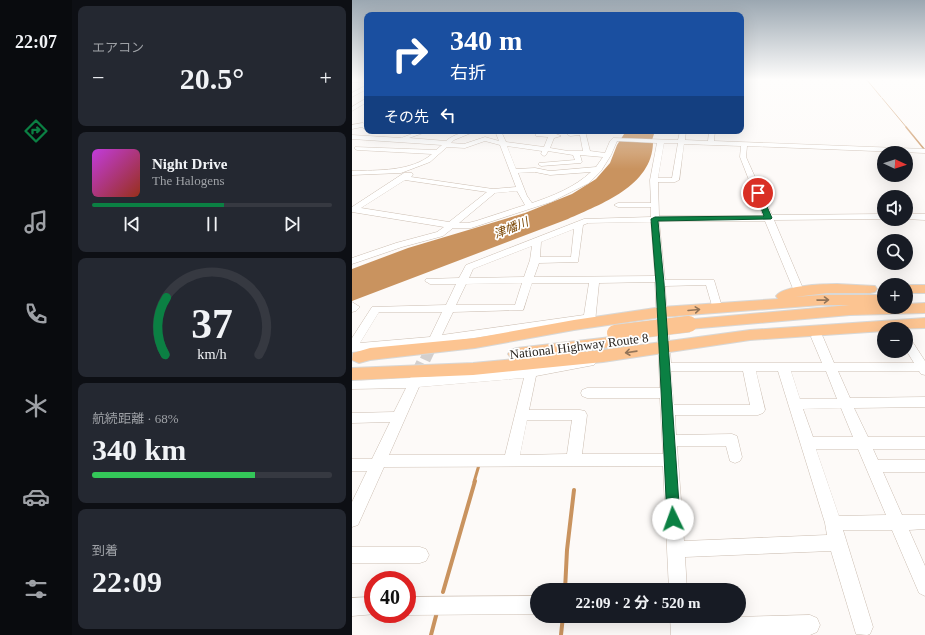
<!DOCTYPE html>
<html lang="ja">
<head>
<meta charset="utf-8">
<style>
  body { margin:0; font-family:"Times New Roman","Noto Sans JP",serif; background:#242831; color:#f1f3f6; height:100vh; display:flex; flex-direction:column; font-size:15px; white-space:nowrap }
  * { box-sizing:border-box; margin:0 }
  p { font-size:13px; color:#9ea1a6 }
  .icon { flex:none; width:22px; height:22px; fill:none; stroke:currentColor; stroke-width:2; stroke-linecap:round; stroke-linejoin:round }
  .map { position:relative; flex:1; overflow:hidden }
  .side { display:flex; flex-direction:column; gap:6px; padding:6px; background:#0d0f14; width:280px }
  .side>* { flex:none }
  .guide { position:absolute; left:12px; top:12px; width:380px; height:122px; border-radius:8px; box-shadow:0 4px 16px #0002; background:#1a4fa0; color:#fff; overflow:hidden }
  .needle { width:26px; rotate:94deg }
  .controls { position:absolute; left:525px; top:146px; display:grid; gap:8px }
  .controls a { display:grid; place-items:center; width:36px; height:36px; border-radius:50%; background:#171b24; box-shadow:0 4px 16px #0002; font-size:20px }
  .speed { position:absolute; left:12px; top:571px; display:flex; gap:8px; font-size:20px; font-weight:700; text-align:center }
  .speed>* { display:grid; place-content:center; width:52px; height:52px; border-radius:50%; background:#171b24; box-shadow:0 4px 16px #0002; line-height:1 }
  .speed .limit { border:6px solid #d22; background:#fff; color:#111 }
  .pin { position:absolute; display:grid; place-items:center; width:34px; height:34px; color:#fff; margin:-17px; border:2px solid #fff; border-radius:50%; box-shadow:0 1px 4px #0007 }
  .me { position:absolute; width:44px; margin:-22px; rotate:357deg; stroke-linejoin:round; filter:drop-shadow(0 0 3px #0008) }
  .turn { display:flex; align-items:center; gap:14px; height:84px; padding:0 20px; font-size:18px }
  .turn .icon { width:52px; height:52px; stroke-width:2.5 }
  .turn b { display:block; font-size:28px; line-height:34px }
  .then { display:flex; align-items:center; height:38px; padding:0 20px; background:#0003; gap:8px; font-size:15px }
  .big { font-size:30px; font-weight:700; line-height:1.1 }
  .side .widget { flex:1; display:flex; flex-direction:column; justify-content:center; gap:6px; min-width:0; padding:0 14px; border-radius:8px; background:#242831 }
  .side .dial { align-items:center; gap:0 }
  .dial svg { height:104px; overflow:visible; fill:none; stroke:#363941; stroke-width:7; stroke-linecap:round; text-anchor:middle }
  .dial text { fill:#f1f3f6; stroke:none }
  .song { display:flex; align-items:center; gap:12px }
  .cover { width:48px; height:48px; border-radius:6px; background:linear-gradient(135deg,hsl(290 70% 55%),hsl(10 70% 35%)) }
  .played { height:4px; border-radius:2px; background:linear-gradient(90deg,#0b8043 55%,#363941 55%) }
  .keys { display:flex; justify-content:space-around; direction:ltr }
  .heat { display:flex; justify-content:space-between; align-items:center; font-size:22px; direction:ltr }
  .charge { height:6px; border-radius:3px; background:linear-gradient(90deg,#34c759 68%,#363941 0) }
  .trip { position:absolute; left:178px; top:583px; width:216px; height:40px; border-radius:20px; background:#171b24; box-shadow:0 4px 16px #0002; font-weight:700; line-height:40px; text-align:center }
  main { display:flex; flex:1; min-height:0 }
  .dock { display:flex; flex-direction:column; width:72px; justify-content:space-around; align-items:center; background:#090b0e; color:#9ea1a6 }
  .dock .icon { width:28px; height:28px }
  .dock .selected { color:#0b8043 }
  .dock b { font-size:18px; color:#f1f3f6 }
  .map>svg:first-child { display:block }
</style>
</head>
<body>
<main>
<nav class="dock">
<b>22:07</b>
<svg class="icon selected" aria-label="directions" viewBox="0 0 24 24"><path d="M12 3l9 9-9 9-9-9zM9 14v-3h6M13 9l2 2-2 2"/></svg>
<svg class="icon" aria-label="music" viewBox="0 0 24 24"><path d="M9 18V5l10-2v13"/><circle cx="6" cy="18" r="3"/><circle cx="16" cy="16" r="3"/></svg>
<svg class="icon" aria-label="phone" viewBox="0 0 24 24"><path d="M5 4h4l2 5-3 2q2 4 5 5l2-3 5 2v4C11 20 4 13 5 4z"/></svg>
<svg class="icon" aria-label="climate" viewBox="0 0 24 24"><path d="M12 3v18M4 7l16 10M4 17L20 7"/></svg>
<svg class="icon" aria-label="car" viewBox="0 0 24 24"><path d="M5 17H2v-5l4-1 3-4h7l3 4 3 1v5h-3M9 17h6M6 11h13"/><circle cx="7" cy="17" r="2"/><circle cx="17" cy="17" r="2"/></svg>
<svg class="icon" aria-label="filters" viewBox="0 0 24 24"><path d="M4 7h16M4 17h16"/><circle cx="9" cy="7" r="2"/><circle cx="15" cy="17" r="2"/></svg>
</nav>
<section class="side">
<div class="widget"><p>エアコン</p>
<div class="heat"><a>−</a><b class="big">20.5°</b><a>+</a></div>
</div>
<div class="widget">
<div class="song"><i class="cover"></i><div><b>Night Drive</b><p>The Halogens</p></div></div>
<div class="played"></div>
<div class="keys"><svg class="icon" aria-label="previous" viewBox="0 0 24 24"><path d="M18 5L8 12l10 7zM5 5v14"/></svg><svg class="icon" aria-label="pause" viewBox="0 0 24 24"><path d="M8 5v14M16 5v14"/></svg><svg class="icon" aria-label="next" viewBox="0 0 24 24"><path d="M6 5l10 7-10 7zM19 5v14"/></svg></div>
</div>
<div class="widget dial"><svg viewBox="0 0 100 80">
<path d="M14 69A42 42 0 1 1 86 69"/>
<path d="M14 69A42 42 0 0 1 15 25" stroke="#0b8043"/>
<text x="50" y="56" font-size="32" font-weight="700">37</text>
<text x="50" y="72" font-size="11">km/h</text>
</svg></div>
<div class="widget"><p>航続距離 · 68%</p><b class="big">340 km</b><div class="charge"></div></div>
<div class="widget"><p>到着</p><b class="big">22:09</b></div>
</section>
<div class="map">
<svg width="573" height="635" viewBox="0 0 573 635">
  <rect width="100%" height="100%" fill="#fdfaf8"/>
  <path fill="#c9935f" d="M274 131H303L299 143H301C300 186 249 204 216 219L0 301V269L56 248 173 213 220 194 244 179 258 163 265 145Z"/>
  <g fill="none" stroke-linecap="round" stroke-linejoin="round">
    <path stroke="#c9935f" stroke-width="1" d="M515 80 529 97
      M530 98 555 128"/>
    <path stroke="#c9935f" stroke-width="1.5" d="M554 127 572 149"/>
    <path stroke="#c9935f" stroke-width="3" d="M122 482 127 465"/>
    <path stroke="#c9935f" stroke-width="4" d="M213 590 215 550 222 490
      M91 592 123 481
      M79 635 85 612
      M209 635 211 616"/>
    <path stroke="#d3cfcd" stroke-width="11" stroke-dasharray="11 5.5" stroke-linecap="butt" d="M73 360 81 343"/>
    <path stroke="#d3cfcd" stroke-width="14" stroke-dasharray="14 7" stroke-linecap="butt" d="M65 376 73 359"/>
    <defs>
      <path id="minor" d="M0 80 15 81V83L0 82Z
        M13 86H15V89L0 97V93Z
        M15 98V102L0 111V107Z
        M11 123 15 126V131L10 127 0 129V125Z
        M68 131H77L57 138 94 141C102 134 114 131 124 131L102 140 99 143 112 144 133 137 147 141 143 131H149L154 142 192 147 196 137 184 136V134H198L199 131H205L204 134 209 136 202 138 198 148 216 151H231L228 135 218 136 215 134 216 133 233 131 238 151 253 153 258 141 261 138 326 140 328 131H334L333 140 356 141 357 131H363L362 141 573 149V153L395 146 394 157 420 215 532 214V219H534L422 220 452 291 451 293H443L442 291 413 221H307L313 280H362L370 307 365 310 361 309 354 285 313 286 319 363H470L459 337 461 334H469L471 337 482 363H562L554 350V337L558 338 573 361V375L569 374 567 371H486L498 398 573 397V407L502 408 516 437H573V449H521L526 460H573V472H531L550 515H573V529L557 530 573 566V596L567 593 540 530H491L521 627 518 634 515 635 504 634 479 551 333 557 335 590H317L311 466 32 467 6 525 0 527V502L15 471H0V459H20L38 422 0 423V413L42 412 54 388 0 389V381L58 378 61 374 65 373 69 374 71 377 177 369 238 358 242 359 244 362 242 365 184 376 177 410H228L233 411 235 415 230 454H311L308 398H235L230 396 229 393 230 390 235 388H308L303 282 247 283 243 322 237 325 232 322 87 343 85 346 81 347 76 344 0 352V338L20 307 94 305 104 284H78L73 281 74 279 107 278 114 265 232 219 299 217V207H266L262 205 266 203H299L298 180 305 143 265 141 259 155 249 171 237 183 199 202 119 228H101L91 236 50 247 0 264V258L44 243 85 232 92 227 0 212V207L52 173H60L61 175 59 177 141 189 164 187 148 145 133 141 113 148 95 147 78 162 49 173 0 175V171C26 170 59 172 80 154L5 150 3 149V147L84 150 90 145 0 139V135L49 138ZM312 143H326L320 178H306ZM332 144 389 146 388 157 411 216H307L306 182H323L327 180ZM155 146 190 151 189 154 192 156 194 155 196 151 221 155 223 160 187 163 186 164 189 166 229 163 230 162 228 155 251 157 244 167 198 171 183 168 164 169ZM183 172 198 175 239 172C223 187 201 196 180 203L175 196 166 173ZM53 180 135 192 97 222 9 208ZM165 191 173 205 124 221 116 223H107L143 193ZM299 222 303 276 182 277 187 263 226 262 231 225 236 223ZM222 229 219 257H188L189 242ZM180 246 178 260 172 277 117 278 121 269ZM170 283 163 305H104L114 284ZM180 283H237L232 315 90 335 101 312 171 310ZM27 312H90L78 337 8 343ZM319 371H391L398 405H322ZM404 371H426L473 523 475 535 332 541 325 446H374L378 461 383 463 388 461 390 457 385 436 380 434 324 435 323 415H406L411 413 413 410ZM439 371H474L485 399H448ZM172 378 153 455H37L67 387ZM489 408 501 437H461L451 409ZM175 420H220L215 454 168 455ZM464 449H506L534 515 487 516Z
        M554 214H573V220L552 219H554Z
        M0 302 8 307 4 311 0 312Z
        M0 547H68L74 549 77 555 74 561 68 563H0Z
        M185 596V614L55 615 52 614H55V597Z
        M21 597V614H24L0 616V598Z
        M458 615 465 618 468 625 465 632 458 635H319L318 616H336L337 618Z"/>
      <path id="highway" d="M485 284 523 286 525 289 523 292 518 293H475L443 297 470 295H532V307H554V304L573 303V313L498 315 337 329 331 328 329 324 331 320 498 305H524H470L310 317 222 330 123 348 18 360 7 363 0 360 1 353 18 348 123 338 222 320 310 307 426 299 424 296C432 285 472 284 485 284Z
        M552 285H573V293H554V285Z
        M573 318V328L532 329V331L398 340 251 362 121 375 0 380V368L121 363 162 359 159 358 156 354 159 350 165 348 276 335 282 336 284 340 282 344 198 355 251 350 398 330Z"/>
    </defs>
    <use href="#minor" stroke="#ccbeb2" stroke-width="1"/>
    <use href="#highway" stroke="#d8d8d7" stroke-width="2"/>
    <use href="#minor" fill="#fff" fill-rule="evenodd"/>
    <use href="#highway" fill="#fcc491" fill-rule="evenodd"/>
    <defs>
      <path id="highway-bridge" d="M263 333 337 324"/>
    </defs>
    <use href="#highway-bridge" stroke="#d8d8d7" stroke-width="17" stroke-linecap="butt"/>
    <use href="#highway-bridge" stroke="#fcc491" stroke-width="16"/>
  </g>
  <defs><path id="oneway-shaft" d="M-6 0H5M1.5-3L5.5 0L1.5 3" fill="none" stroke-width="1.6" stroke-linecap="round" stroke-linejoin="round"/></defs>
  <g stroke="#927458">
    <use href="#oneway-shaft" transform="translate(471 300) rotate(-1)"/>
    <use href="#oneway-shaft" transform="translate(342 310) rotate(-5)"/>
    <use href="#oneway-shaft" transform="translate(279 352) rotate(172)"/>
  </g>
  <linearGradient id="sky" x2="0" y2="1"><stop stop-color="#9ba7b1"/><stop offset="0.47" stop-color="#fefdfc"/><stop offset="1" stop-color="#fefdfc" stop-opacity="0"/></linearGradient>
  <rect width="573" height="169" fill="url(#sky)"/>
  <path fill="#0b8043" stroke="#07532c" d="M406 191 409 193 420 218 419 219 306 221 312 283 328 519 326 524 321 525 317 524 315 519 304 283 299 219 303 217 412 216 403 193Z"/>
  <g text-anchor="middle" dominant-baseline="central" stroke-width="3.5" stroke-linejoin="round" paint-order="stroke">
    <g font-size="12" font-style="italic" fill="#7d4907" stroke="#fff">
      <text transform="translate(159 228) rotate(-22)">津幡川</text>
    </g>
    <g font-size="13" fill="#29241f" stroke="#fff">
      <text transform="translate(227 346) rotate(-7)">National Highway Route 8</text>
    </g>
  </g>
</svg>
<div class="controls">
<a><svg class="needle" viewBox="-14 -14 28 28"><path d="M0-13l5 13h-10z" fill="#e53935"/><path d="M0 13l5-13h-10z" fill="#9ea1a6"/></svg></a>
<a><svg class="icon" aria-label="sound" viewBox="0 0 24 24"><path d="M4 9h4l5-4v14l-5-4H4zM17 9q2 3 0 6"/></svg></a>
<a><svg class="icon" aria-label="search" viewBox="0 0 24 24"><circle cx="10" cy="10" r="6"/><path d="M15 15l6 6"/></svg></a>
<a>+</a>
<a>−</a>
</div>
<div class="speed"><div class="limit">40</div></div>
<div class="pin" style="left:406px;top:193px;background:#d93025"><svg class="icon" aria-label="arrive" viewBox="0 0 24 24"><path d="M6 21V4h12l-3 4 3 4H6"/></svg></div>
<svg class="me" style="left:321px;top:519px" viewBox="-20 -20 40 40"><circle r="19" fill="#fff"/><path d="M0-13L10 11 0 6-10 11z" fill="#0b8043"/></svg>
<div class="trip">22:09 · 2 分 · 520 m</div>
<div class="guide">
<div class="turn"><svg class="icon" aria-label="right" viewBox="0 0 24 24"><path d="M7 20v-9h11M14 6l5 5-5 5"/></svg><div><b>340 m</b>右折</div></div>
<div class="then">その先<svg class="icon" aria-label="left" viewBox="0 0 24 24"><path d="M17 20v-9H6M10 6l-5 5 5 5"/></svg></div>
</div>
</div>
</main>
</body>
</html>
